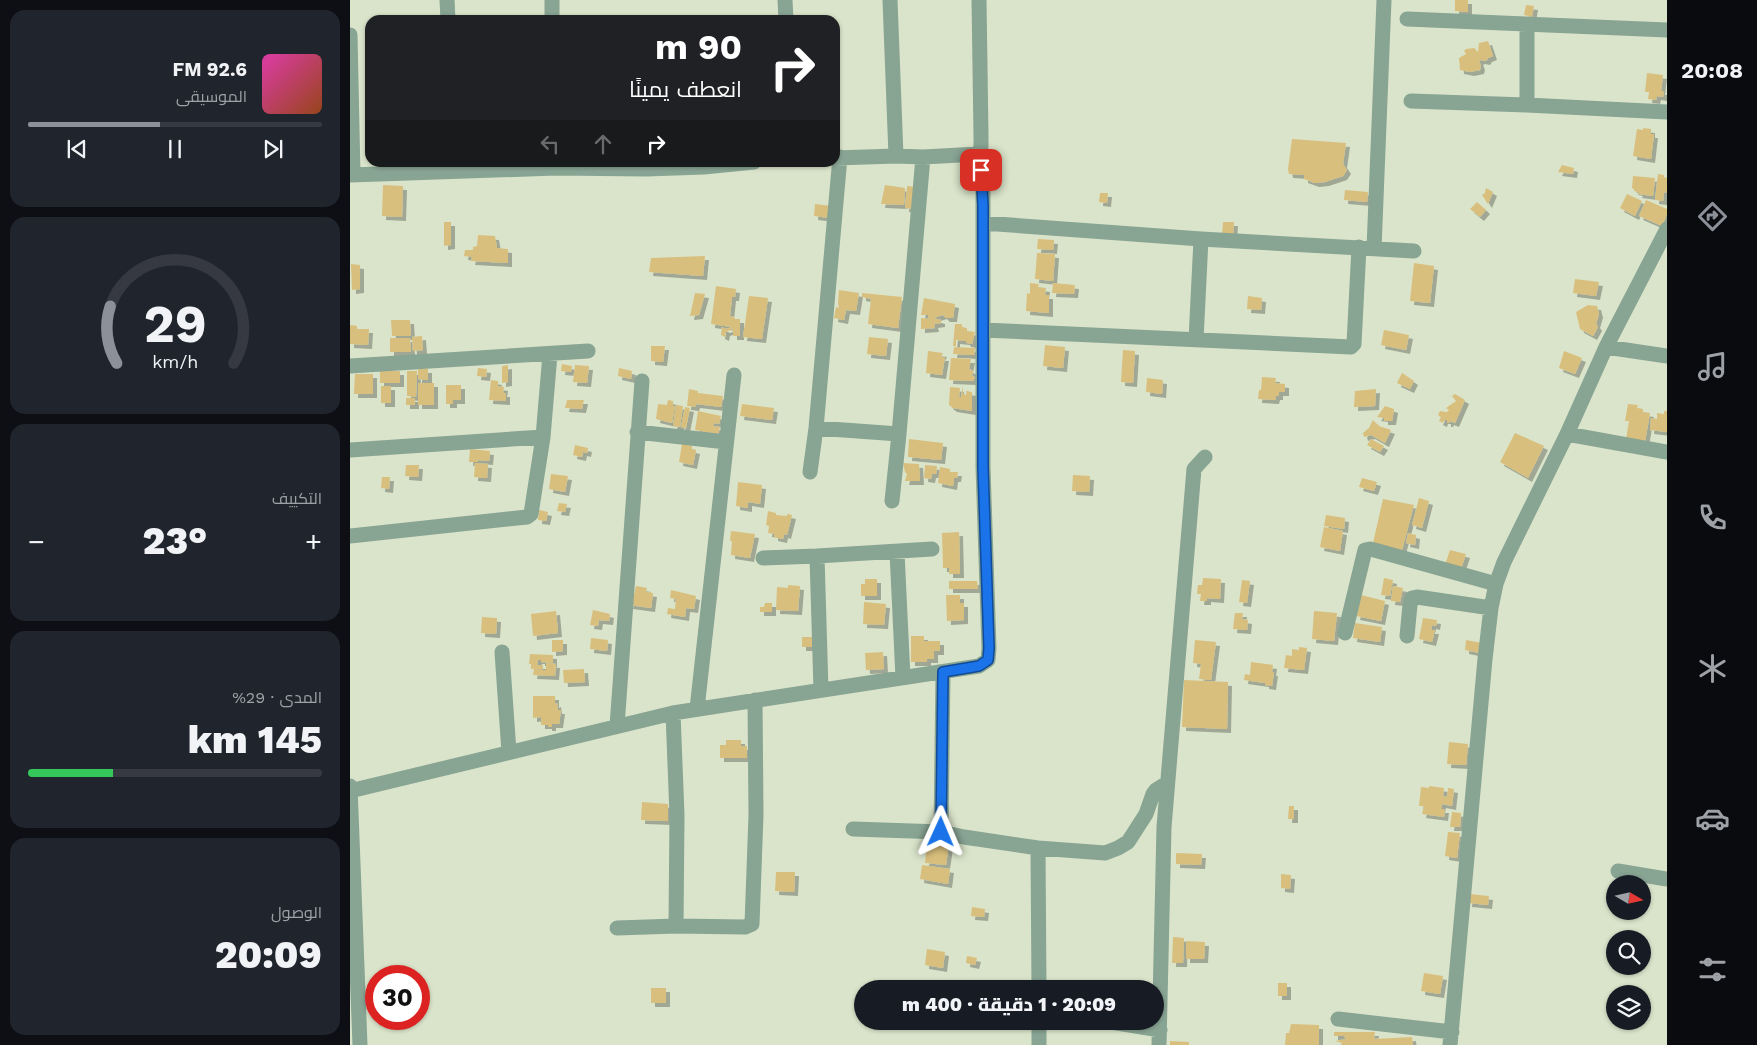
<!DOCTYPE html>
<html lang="ar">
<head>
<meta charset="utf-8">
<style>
  body { margin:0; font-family:"Work Sans",Cairo,sans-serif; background:#20242c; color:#f1f3f6; direction:rtl; height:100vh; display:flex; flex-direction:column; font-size:19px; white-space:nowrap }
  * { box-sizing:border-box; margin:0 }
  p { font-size:16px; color:#9ea1a6 }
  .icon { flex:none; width:28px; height:28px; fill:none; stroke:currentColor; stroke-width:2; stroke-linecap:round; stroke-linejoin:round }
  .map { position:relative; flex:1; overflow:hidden; direction:ltr }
  .sheet { display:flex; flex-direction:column; gap:10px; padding:10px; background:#0d0f14; width:350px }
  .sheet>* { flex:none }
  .hud { position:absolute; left:15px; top:15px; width:475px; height:152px; border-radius:15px; box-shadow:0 1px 4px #0004; direction:rtl; background:#202124; color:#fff; overflow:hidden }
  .needle { width:32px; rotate:99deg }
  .tools { position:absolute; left:1256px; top:875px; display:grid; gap:10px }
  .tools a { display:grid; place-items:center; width:45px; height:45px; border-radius:50%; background:#171b24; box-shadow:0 1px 4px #0004; font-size:25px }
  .speed { position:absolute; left:15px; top:965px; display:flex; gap:10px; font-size:25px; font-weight:700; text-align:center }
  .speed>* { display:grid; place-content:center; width:65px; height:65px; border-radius:50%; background:#171b24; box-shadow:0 1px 4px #0004; line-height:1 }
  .speed .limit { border:8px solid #d22; background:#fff; color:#111 }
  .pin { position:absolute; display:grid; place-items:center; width:42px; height:42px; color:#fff; margin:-21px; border-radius:10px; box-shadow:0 2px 8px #0006 }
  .me { position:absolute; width:55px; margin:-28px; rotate:1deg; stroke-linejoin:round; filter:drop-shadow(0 0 4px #0008) }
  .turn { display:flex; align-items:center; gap:18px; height:105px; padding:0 15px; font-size:22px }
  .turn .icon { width:65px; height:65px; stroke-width:2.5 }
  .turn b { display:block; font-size:35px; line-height:42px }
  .lanes { display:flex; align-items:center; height:48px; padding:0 15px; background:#0003; justify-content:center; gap:25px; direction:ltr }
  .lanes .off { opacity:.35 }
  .big { font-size:38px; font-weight:800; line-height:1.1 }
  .sheet .widget { flex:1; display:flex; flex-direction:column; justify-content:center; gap:8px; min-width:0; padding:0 18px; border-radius:15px; background:#20242c }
  .sheet .dial { align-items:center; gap:0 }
  .dial svg { height:130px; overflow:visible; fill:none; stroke:#363941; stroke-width:7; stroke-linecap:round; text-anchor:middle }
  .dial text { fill:#f1f3f6; stroke:none }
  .song { display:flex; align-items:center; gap:15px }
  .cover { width:60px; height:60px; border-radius:8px; background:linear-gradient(135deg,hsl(320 70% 55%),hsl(20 70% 35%)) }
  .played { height:5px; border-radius:2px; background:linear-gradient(90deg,#8c9099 45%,#363941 45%) }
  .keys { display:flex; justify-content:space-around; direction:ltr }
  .heat { display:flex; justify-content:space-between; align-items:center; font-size:28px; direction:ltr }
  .charge { height:8px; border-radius:4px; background:linear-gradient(90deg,#34c759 29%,#363941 0) }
  .trip { position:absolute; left:504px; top:980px; width:310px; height:50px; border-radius:25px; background:#171b24; box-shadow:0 1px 4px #0004; font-weight:800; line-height:50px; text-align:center; direction:rtl }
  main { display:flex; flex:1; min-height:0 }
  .tab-bar { display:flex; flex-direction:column; width:90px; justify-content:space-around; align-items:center; background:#090b0e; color:#9ea1a6 }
  .tab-bar .icon { width:35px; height:35px }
  .tab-bar .on { color:#8c9099 }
  .tab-bar b { font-size:22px; color:#f1f3f6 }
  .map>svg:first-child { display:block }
</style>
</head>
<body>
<main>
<nav class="tab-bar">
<b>20:08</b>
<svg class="icon on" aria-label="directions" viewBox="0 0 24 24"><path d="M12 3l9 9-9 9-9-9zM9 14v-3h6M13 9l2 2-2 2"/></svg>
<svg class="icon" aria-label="music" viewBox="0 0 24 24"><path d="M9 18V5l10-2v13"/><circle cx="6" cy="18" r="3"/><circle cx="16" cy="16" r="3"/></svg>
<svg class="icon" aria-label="phone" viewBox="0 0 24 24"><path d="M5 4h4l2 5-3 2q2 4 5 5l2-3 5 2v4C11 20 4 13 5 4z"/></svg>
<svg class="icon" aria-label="climate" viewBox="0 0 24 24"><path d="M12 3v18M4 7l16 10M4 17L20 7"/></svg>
<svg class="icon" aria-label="car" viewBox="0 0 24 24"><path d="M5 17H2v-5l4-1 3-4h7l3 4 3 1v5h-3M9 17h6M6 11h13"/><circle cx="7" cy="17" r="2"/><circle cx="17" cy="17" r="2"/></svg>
<svg class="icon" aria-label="filters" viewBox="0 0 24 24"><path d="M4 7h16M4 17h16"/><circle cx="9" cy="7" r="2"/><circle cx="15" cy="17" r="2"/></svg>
</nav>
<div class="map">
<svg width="1317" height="1045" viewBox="0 0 1317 1045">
  <defs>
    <filter id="shadow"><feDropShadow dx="4" dy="4" stdDeviation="0" flood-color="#0004"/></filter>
  </defs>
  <rect width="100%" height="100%" fill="#dae4ca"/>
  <path fill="#d9bf7d" filter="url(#shadow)" d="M1105 0H1118V12L1105 11Z
    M1176 5 1184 6 1182 17 1174 15Z
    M1138 41 1143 56 1138 58 1136 61 1131 60 1129 61 1131 66 1130 70 1120 72 1110 70 1109 58 1116 54 1114 51 1116 49 1124 48 1128 52 1129 43Z
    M1297 73 1313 75 1311 91H1314L1313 97 1307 96 1306 100 1298 99 1299 92H1295Z
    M1293 128 1301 129V134H1304L1301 159 1283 156 1287 129 1293 130Z
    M942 139 996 143 993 164 997 170 993 176 975 182 965 183 954 179V175L939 174 938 169Z
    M1212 165 1224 168 1223 174 1208 172Z
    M1308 174 1314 175V177L1317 178V193L1314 192 1313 201 1305 200Z
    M1283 176 1305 178 1303 196 1288 194 1289 192 1284 191V189L1282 188Z
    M33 185 53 186 52 217 32 216Z
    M535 185 555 188 554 205 531 204Z
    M557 186 567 187 565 209 555 208Z
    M1136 188 1143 192 1138 204 1132 195 1135 193Z
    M995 190 1018 192 1017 202 994 200Z
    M750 193H758L757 203 749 202Z
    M1277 194 1292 201 1285 216 1270 208Z
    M1296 200 1317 209V214L1312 226 1289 216Z
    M1127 202 1136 210 1130 217 1120 209Z
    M465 204 482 206 480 218 464 216Z
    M94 222H101V245L94 246Z
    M873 222H884L883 236 872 235Z
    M128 235 145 236 147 248 158 249V263L121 261 122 257 114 256 115 250H123V247L127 246Z
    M688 239 704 240 703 250 687 249Z
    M687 253 705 254 703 281 685 279Z
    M355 256 353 276 299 272 301 258Z
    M1064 263 1084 266 1080 303 1060 301Z
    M1 264 10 265V289L2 290Z
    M1225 279 1249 282 1246 296 1223 293Z
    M680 283 689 284 688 287 696 288 695 295H699V313L676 311 677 293 680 294Z
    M703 283 725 285 724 294 702 293Z
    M366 286 386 289 385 297H382L380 316 384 317 385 319H390V336H383V329L376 332 375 337 371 335 372 327 376 329 382 327 361 324Z
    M489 290 509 293 506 311 496 310 494 320 484 318 486 307 489 308 488 303Z
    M345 293 355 294 349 315 340 316Z
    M512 293 552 297 548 328 518 324 521 299 512 297Z
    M399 296 418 298 412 339 393 337Z
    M898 296 912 298 911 310 897 309Z
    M574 298 605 304 603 318H596L593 315 583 318 591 320V323L584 324 585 328 571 329V318L579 319 578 315H571Z
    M1238 305 1247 306 1249 314 1246 324 1248 327 1243 336 1230 329 1226 312Z
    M41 320H60L61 336H42Z
    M605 324H612V327L617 328V331L625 332 622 344 617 343 616 341 606 340V346H603Z
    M0 325 7 326V329H19L18 345 0 344Z
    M1034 330 1059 335 1056 350 1031 345Z
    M72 336 73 350 63 351 62 337Z
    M519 337 538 339 536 356 517 354Z
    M40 338H60L61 352H40Z
    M695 345 715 347 713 368 693 366Z
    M301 346H315L313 362 301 361Z
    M604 347 625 348 624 355 603 354Z
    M773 350 785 351 783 383 771 382Z
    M578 351 593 353 591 357H595L592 375 576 373Z
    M1214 351 1232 358 1225 374 1209 368Z
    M601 358 621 359 619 369 623 371 622 376 625 377 623 381 599 380Z
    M212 364 222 366 221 372 211 371Z
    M158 365V382L152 383V366Z
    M225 365 239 366 237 383 223 382Z
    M128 368 137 369 136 377 127 376Z
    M269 368 282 371 281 379 268 376Z
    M68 369H78V380L68 379Z
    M30 371H50V383H30Z
    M57 371H67L66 397 57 396Z
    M1052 373 1064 381 1060 389 1047 383Z
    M5 374H23V394H4Z
    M912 377 926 378 925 383 935 384V392H929V396H926L925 400 908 399 909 390H911Z
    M797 378 813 380 812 394 796 392Z
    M141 380 148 381V386L154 387 153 393H156V401L139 400Z
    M68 383H84V405H68Z
    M96 385H111V400H103V404H96Z
    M31 386H41V403H31Z
    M613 386V394L617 395 616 391 622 392V411L603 408 599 405 600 387 610 388 609 397H611Z
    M339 389 348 391V393L373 396 371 407 346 404 345 407 337 406Z
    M1026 389 1025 406 1004 407 1005 391Z
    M1105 394 1115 400 1105 423 1100 421 1099 423H1097V420H1094L1093 423 1089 421 1091 417 1088 415 1090 411 1097 412 1099 410 1096 408 1106 401 1102 396Z
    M56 398H65V405H56Z
    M217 400H234L232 409 215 408Z
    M318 400 323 401V406H325L322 423 306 419 308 404 317 405Z
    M392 404 424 408 422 420 390 416Z
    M1278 404 1288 405 1287 408 1293 409V412L1300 413 1295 442 1276 439 1279 421H1275Z
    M326 405 333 406 330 427 323 426Z
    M1035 406 1044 409 1042 421H1034V418L1027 417Z
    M335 407 340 408 336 428 331 427Z
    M348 411 371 416 369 424 364 423 363 426 370 427 368 434 345 430Z
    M1314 411H1317V432L1300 430 1301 418 1307 419V413L1314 414Z
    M1023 420 1029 426 1041 430 1035 443 1021 435 1014 437 1013 433 1019 428Z
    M1165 433 1194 446 1178 478 1150 462Z
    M559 439 593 443 591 460 558 457Z
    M1021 439 1034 446 1030 452 1017 445Z
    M332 444 342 446V449L346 450 343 465 329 462Z
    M225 445 238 448 237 453 233 452 232 457 223 455Z
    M120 449 140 451 139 461 128 460V462H119Z
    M125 463 138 464 137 478 124 477Z
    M553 463 569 464 570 481H555L557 474 555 472Z
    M56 465H69L68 477 55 476Z
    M575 465 587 466 586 474H582L581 479 574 478Z
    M590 467 600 469V472H608L607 478H604L603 486 588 483Z
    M201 474 218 476 215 492 199 489Z
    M723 475 740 476 739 492 722 491Z
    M32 477H40L39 489 31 488Z
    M1012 478 1027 482 1024 491 1009 487Z
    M388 482 412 485 410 504 398 502V508L386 506Z
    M1069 498 1079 501 1072 528 1062 525Z
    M1033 499 1064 505 1052 550 1023 543Z
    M209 503 217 504 215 512 207 511Z
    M189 510 198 512 196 521 188 520Z
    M418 511 426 513V515L437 516V514L442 515 437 535 434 534 433 539 424 537V534L418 533 419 526 416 525Z
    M976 515 995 518 994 529 974 526Z
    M974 527 993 531 990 551 970 547Z
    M381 531 405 534 400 558 381 555 382 541H380Z
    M609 532 610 574H599V568H593L592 533Z
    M1058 533 1066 535 1065 545 1056 543Z
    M1100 550 1116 554 1111 569 1095 565Z
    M853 578 871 579 870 599 857 598V601H850L851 594H847L848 585H852Z
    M1034 578 1043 580 1040 596 1031 595Z
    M515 579H527V596H511V584H515Z
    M892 580 900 581 897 603 889 602Z
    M599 581H627L628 589H599Z
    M438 585 450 586 448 611 426 610 427 587 438 588Z
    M286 586 297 588 296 592 303 593 301 608 279 605 281 594 284 595Z
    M1043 586 1053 588 1050 602 1041 601Z
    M321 590 346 596 344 609 336 608 335 617 317 614 318 608 325 609 326 599 320 598Z
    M596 595H610V603H614V620L597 621Z
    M1011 595 1035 601 1031 621 1006 616Z
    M514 602 536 604 534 625 513 624Z
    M415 603H422V612H410V607H414Z
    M243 610 260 614 259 621 249 620 248 626 240 625Z
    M206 611 208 633 183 636 181 614Z
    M964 611 987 613 984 641 962 639Z
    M885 613H893L892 619 898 620 897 630 883 629Z
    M132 617 147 618 146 634 131 633Z
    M1073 618 1087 620 1086 626 1082 625 1081 630H1085L1082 642 1069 639Z
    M1005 623 1032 627 1030 642 1003 638Z
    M561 636H574V641H590V651H584V659H577V662H561Z
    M452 637H462V647H452Z
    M241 638 258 640 257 651 240 649Z
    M202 640H213V651L202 652Z
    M845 640 866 642 861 680 849 679 851 664 843 663Z
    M1116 640 1132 643 1130 653 1115 650Z
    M949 647 957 648 954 670 934 668 936 655 942 656V649L949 650Z
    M533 652 534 669 516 670 515 653Z
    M180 654 203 655V663L191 662V660H188L187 665H193V669L187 670H196V663L206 664 205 676 183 675 184 669H181V664H179Z
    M901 662 923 665 922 672H924L922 686 915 685V683L894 680 895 674 900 675Z
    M234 669 235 682 214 683 213 670Z
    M834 680 878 682 877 729 832 727Z
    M183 696H205V704L207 703 208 710H211L209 724H202V727H198V725H191V717L183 718Z
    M376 740H391V746H397V758H370V745H376Z
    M1099 742 1118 744 1116 765 1097 764Z
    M1079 786 1094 788 1093 796 1097 797 1098 788 1104 789 1102 806 1092 804 1091 809H1095L1094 817 1072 814 1074 806H1069L1071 787 1079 788Z
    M292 802 318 804V821L291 820Z
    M939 806H944V819H938Z
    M1102 812 1111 813 1110 827H1100Z
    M1098 832 1110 833 1107 858 1095 856Z
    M578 835 600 838 596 865 575 863Z
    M826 853 852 854 851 865 826 864Z
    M572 865 600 869 598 884 570 879Z
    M426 872H445L444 892 425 891Z
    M931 874 941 875 940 889 931 888Z
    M1119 894 1139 896 1138 905 1118 903Z
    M622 907 635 909 634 917 621 916Z
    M823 937 834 938 833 963H822Z
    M836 941 855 942 854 959H836Z
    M577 949 595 952 593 968 575 965Z
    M617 956 627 958 625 965 616 963Z
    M1074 973 1093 976 1090 994 1071 991Z
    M928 983H937V996H928Z
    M301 988H316V1003H301Z
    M941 1024 969 1025V1045H935L936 1033H939Z
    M984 1032H1025L1024 1039 1062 1037 1063 1045H991L992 1043 985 1041 996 1039 994 1036H984Z
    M820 1041 839 1042V1045H820Z"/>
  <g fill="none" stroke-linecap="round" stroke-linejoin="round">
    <path stroke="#88a493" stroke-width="15" d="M97 0 98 20
      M202 0V20
      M435 0 436 20
      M540 0 546 156
      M1057 19 1317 30
      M0 35 3 175
      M1061 101 1177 105 1317 112
      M1177 105V25
      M485 158 546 156 573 157 628 154 631 147V135L629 0
      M0 175 206 168 296 169 354 167 404 162
      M633 223 851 239 1064 251
      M1024 249 1034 0
      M633 330 1001 347 1004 344 1009 247
      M846 340 851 239
      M1256 347 1317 356
      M0 366 238 351
      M466 428 549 434
      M287 432 376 442
      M1217 434 1317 452
      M0 450 193 437
      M460 472 466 428 490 157
      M542 501 549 434 573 157
      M0 536 177 517 181 514 193 437 200 354
      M547 552 553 678
      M467 556 471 690
      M413 558 467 556 582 549
      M995 633 1015 550 1020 549 1028 551 1146 584
      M1057 636 1060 605 1062 598 1067 597 1141 608
      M152 652 159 752
      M593 672 591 832 614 837 688 848 755 853 768 848 778 842 796 814 803 794 806 790 817 783
      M347 709 384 375
      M323 713 327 815 326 926
      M267 726 292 381
      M0 786 10 1045
      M0 791 323 713 629 666 638 660 639 648 633 467V187L628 154
      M503 829 591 832
      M688 848 689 989
      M1268 871 1317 879
      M267 928 326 926 395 927 402 924 406 815 405 700
      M988 1019 1102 1032
      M755 1021 810 1030
      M689 1045V1021
      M809 1045 814 827 844 469 855 457
      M1100 1045 1135 659 1141 608 1146 584 1154 562 1217 434 1256 347 1317 229"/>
  </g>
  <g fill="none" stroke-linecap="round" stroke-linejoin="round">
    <defs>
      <path id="route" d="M591 832 593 672 629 666 638 660 639 648 633 467V205L631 170"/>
    </defs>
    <use href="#route" stroke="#114b97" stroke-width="12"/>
    <use href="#route" stroke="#1a73e8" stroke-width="9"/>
  </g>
</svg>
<div class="tools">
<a><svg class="needle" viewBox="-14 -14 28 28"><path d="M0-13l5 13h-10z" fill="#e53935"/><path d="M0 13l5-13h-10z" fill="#9ea1a6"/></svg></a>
<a><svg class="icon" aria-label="search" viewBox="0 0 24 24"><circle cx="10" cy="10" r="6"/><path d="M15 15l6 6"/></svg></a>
<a><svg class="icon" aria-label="layers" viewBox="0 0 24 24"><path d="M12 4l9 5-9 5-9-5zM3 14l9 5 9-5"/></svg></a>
</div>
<div class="speed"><div class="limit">30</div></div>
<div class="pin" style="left:631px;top:170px;background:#d93025"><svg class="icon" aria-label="arrive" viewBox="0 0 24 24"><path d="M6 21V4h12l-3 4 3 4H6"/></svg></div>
<svg class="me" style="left:591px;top:832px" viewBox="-20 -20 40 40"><path d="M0-17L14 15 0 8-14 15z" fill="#1a73e8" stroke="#fff" stroke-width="4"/></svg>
<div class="trip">20:09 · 1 دقيقة · 400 m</div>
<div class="hud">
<div class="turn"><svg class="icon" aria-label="right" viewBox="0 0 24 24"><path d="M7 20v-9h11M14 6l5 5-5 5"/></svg><div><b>90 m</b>انعطف يمينًا</div></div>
<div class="lanes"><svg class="icon off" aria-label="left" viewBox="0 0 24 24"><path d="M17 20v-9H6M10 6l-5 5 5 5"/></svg><svg class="icon off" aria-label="ahead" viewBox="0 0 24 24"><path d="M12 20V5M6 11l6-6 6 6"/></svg><svg class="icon" aria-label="right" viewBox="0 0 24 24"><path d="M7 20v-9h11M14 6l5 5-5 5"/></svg></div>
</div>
</div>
<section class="sheet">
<div class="widget">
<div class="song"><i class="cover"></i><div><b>92.6 FM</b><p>الموسيقى</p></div></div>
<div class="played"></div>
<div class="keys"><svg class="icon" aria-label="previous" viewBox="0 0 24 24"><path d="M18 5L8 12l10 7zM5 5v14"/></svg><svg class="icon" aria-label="pause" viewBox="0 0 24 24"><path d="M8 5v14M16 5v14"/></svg><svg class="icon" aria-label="next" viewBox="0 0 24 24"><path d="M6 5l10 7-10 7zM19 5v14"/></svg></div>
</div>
<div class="widget dial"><svg viewBox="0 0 100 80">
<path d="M14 69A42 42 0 1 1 86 69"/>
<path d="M14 69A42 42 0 0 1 10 34" stroke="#8c9099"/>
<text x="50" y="56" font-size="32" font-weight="700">29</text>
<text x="50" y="72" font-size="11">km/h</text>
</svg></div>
<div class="widget"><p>التكييف</p>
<div class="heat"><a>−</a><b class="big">23°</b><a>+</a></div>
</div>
<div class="widget"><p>المدى · 29%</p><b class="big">145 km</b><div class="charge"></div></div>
<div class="widget"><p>الوصول</p><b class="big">20:09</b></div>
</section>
</main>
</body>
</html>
